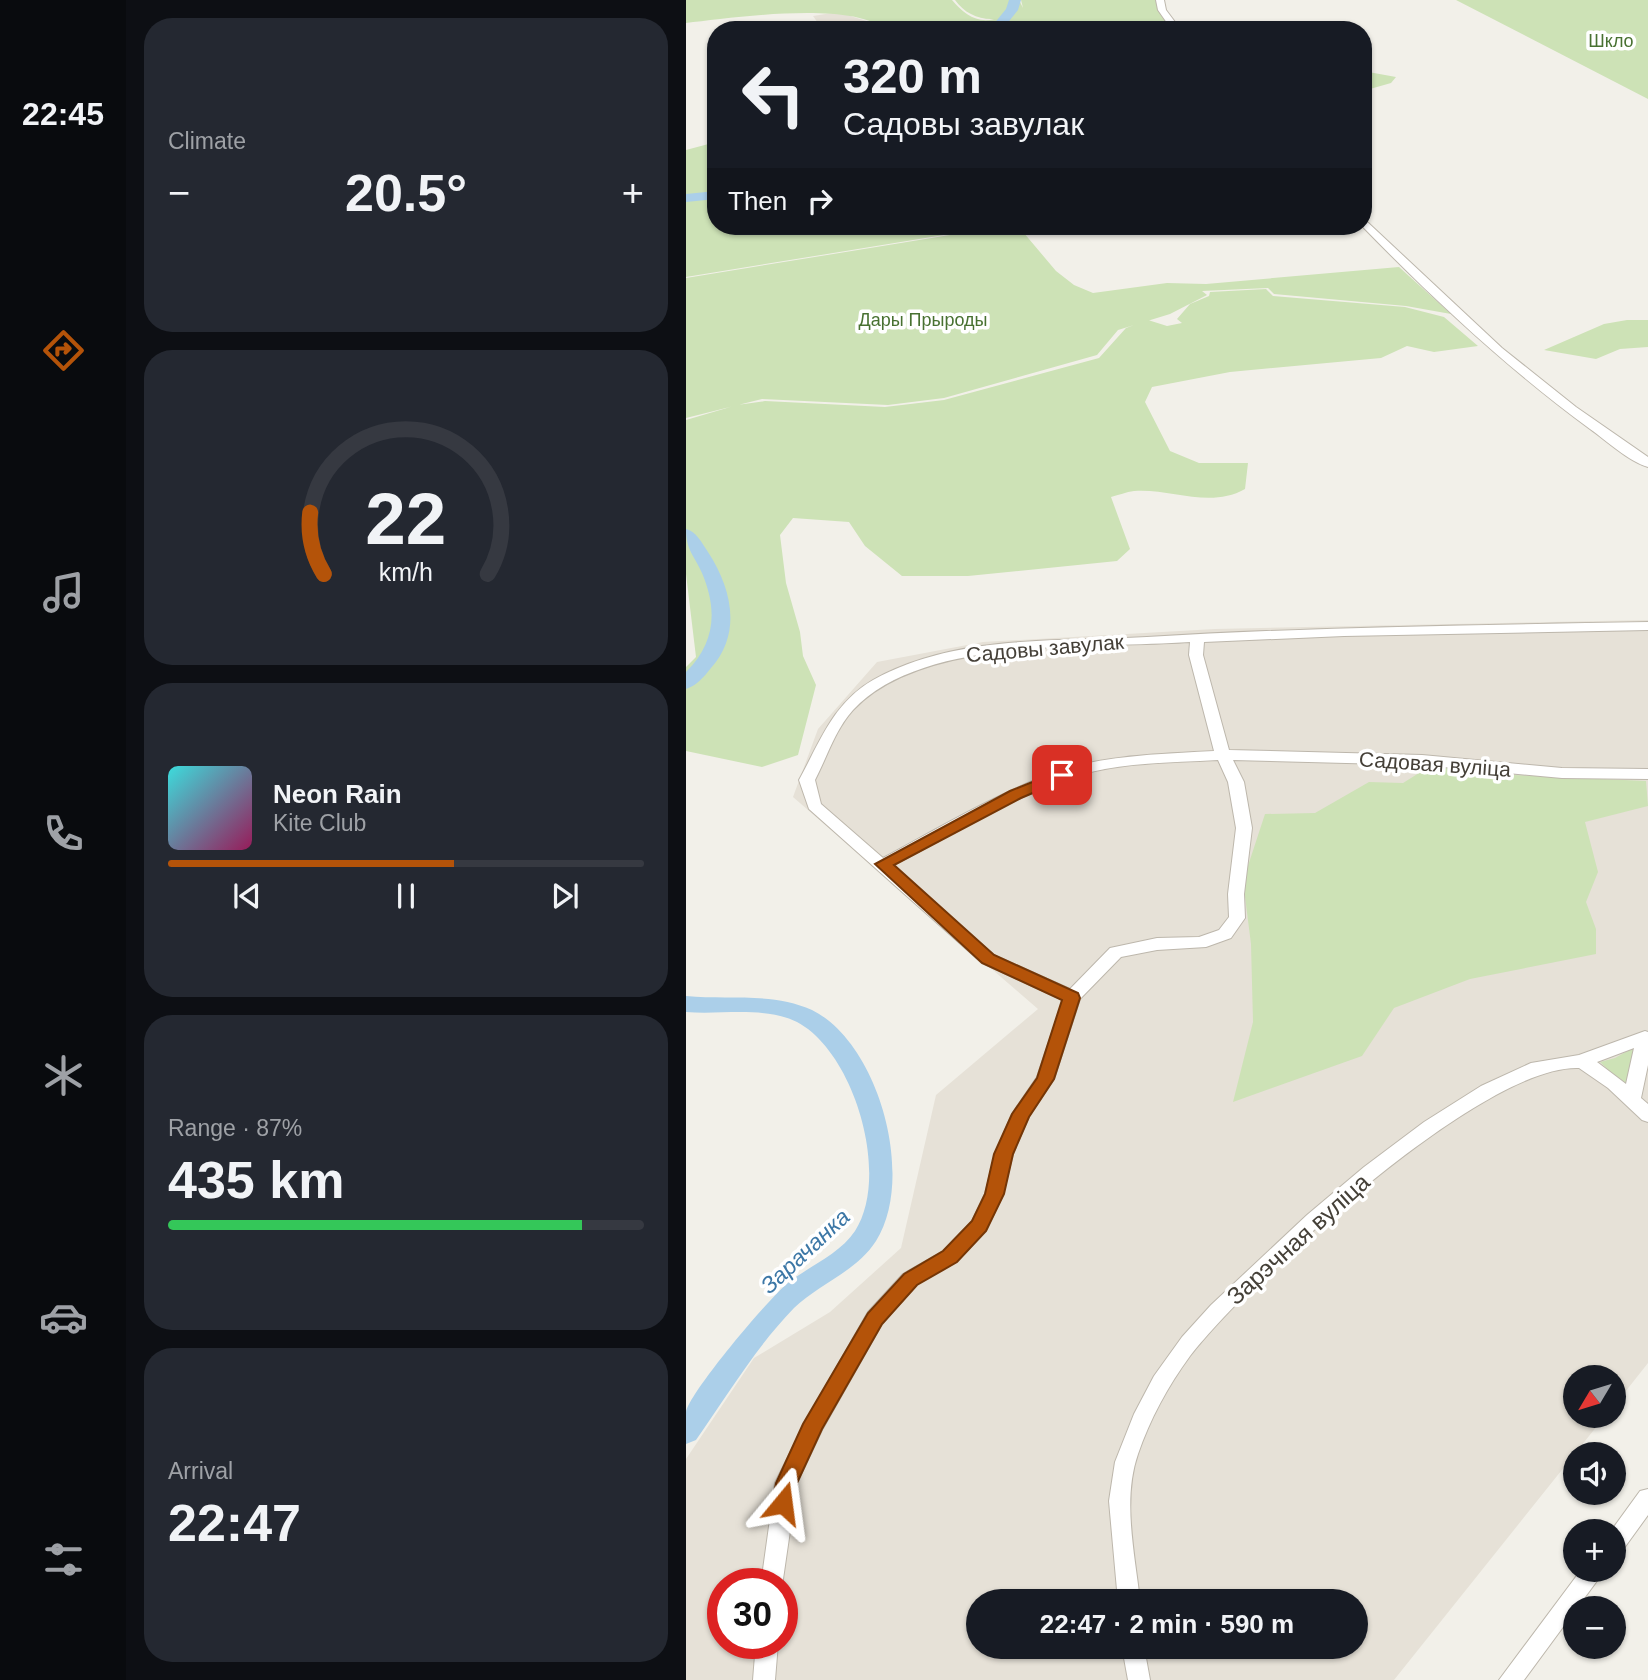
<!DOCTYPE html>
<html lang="en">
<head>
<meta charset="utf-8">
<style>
  body { margin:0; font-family:Arial,sans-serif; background:#242831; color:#f1f3f6; height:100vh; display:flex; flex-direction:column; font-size:26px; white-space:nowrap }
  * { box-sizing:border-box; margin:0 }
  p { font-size:23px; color:#9ea1a6 }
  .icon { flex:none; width:38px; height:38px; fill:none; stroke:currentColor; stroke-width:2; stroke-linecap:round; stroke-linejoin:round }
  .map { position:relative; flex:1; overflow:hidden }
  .details { display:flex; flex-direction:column; gap:18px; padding:18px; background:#0d0f14; width:560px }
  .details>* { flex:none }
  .top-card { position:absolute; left:21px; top:21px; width:665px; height:214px; border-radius:28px; box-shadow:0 2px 5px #0004; background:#171b24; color:#f1f3f6; overflow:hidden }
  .needle { width:46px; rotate:232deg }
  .controls { position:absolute; left:877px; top:1365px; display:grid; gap:14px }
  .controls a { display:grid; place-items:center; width:63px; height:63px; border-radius:50%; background:#171b24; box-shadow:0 2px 5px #0004; font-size:35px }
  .speed { position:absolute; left:21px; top:1568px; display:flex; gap:14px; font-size:35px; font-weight:700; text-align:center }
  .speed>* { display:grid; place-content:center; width:91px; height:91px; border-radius:50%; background:#171b24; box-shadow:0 2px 5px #0004; line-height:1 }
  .speed .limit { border:10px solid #d22; background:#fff; color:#111 }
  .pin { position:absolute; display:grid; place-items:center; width:60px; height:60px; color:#fff; margin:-30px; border-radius:14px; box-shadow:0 4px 10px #0006 }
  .me { position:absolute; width:77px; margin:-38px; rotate:16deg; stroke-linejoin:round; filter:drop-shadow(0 0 5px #0008) }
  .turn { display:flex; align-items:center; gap:24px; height:147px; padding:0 21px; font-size:32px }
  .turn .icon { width:91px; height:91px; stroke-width:2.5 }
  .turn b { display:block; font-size:49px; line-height:60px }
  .then { display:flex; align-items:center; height:66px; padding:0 21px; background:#0003; gap:14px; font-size:26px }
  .big { font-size:52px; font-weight:600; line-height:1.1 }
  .details .widget { flex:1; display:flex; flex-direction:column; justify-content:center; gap:10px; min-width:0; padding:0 24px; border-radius:28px; background:#242831 }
  .details .dial { align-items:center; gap:0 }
  .dial svg { height:182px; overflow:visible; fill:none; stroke:#363941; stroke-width:7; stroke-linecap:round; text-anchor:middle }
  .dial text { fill:#f1f3f6; stroke:none }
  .song { display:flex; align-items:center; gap:21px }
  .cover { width:84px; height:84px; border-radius:10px; background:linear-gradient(135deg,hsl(180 70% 55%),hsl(330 70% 35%)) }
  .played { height:7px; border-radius:4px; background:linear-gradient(90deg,#b45309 60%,#363941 60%) }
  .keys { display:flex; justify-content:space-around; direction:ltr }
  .heat { display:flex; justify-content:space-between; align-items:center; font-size:38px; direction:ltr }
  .charge { height:10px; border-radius:5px; background:linear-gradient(90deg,#34c759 87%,#363941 0) }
  .trip { position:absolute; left:280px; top:1589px; width:402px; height:70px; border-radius:35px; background:#171b24; box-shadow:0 2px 5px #0004; font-weight:600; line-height:70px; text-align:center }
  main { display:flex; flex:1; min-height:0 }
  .tabs { display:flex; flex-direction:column; width:126px; justify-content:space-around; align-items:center; background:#090b0e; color:#9ea1a6 }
  .tabs .icon { width:49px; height:49px }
  .tabs .active { color:#b45309 }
  .tabs b { font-size:32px; color:#f1f3f6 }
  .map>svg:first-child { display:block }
</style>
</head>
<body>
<main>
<nav class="tabs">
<b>22:45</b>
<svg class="icon active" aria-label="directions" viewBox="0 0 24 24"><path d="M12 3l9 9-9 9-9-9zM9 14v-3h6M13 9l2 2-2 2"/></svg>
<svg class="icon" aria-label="music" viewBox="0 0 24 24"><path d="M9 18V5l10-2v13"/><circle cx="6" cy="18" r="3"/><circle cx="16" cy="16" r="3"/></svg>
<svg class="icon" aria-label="phone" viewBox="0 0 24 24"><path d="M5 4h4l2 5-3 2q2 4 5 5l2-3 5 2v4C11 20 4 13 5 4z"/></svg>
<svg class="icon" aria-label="climate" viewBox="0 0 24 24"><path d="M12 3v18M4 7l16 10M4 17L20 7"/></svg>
<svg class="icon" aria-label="car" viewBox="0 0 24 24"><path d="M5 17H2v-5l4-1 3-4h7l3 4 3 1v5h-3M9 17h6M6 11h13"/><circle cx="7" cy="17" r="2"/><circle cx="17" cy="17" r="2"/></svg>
<svg class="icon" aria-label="filters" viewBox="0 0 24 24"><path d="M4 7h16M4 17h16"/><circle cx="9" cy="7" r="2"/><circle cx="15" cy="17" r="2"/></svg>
</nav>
<section class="details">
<div class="widget"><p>Climate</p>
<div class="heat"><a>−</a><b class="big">20.5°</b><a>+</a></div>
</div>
<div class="widget dial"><svg viewBox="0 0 100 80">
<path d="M14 69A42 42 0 1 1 86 69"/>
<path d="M14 69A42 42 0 0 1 8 42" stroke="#b45309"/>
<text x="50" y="56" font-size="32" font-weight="700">22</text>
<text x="50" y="72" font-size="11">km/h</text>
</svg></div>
<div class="widget">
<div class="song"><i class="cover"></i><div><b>Neon Rain</b><p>Kite Club</p></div></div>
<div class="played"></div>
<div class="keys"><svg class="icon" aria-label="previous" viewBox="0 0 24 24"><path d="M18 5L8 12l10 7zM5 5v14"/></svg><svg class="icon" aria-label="pause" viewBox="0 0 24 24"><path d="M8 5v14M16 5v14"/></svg><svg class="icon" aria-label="next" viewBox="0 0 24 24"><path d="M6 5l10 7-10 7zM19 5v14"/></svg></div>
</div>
<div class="widget"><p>Range · 87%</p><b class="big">435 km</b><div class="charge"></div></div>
<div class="widget"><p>Arrival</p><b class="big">22:47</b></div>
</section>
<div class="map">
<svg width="962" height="1680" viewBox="0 0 962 1680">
  <rect width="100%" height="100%" fill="#f2f0e9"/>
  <path fill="#e6e1d7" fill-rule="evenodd" d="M152 12 190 24 196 30H137L127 16Z
    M962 620V1363L928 1406V1377H889V1416H919L708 1680H0V1459L68 1358 144 1312 215 1248 250 1095 352 1009 107 797 132 729 191 662 297 642 529 629ZM37 1584H96V1643H37ZM292 1601H670V1647H292Z"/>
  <path fill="#cde2b6" d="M0 0H266C277 13 291 24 308 19 293 20 278 13 269 0H333L337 8 335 0H471V8L487 30H200C165 0 46 18 0 23Z
    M770 0H962V99Z
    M677 71 710 77 705 83 677 91Z
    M30 142V226H313L0 277V150Z
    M319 226H332L370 271 388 285 407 293 481 283 520 284 713 267 765 314 720 306 588 294 582 288 516 291 521 295 484 314 432 330 411 355 258 398 202 405 76 399 0 418V278Z
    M580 289 587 296 719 307 758 317 792 346 748 352 721 346 695 358 544 372 466 387 459 402 484 451 513 463H562L559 489C524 509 484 488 448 491 440 492 433 495 425 497L444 549 431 561 282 576H216L179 546 163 522 107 518 94 535 100 583 114 632 117 656 130 685 112 755 76 767 0 751V667L10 657 0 574V420L51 405 79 401 199 407 258 400 413 358 440 328 462 320 481 326 496 323 491 319 504 304 523 296 524 292Z
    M941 320H962V347L934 349 910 359 858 350 918 324Z
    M757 764 828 775 960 781 962 806 899 822 912 872 900 902 910 929V954L784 979 708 1008 676 1056 547 1102 567 1022 565 944 557 881 579 814 629 813 683 782 717 783 741 768Z
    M952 1045 942 1089 914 1062 929 1058Z"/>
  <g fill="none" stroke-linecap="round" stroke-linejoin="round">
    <path fill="#abcfe9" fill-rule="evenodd" d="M323 0H335L332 10 316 30H303L320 9Z
      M30 191V199L0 202V194Z
      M0 529C10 531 16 543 22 552 46 589 56 633 25 668 18 677 10 686 0 689V672C29 643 32 611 16 573 8 555 0 550 0 529Z
      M0 996C42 1000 87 992 126 1010 193 1043 230 1178 190 1241 171 1271 133 1284 108 1308 70 1347 41 1396 10 1440L0 1444C0 1434 0 1421 0 1412 4 1392 83 1298 102 1283 123 1266 154 1254 169 1231 205 1175 168 1052 111 1022 79 1006 35 1015 0 1012Z"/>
    <defs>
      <path id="minor" d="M470 0H478L480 10 495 30H486L472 10Z
        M677 218 816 348 890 407 962 457V467C942 461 921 441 904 429 821 368 747 299 676 226Z
        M962 622V630L658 636 518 642 517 655 543 750 736 755 876 768 962 769V779L876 778 736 765 547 760 558 782 566 828 558 894 559 918 545 938 520 947 471 950 435 957 394 999 368 1079 343 1116 327 1154 317 1194 300 1231 271 1261 231 1284 196 1324 136 1430 111 1483 96 1586 75 1584 89 1483 121 1419 182 1312 217 1274 257 1251 286 1221 299 1194 309 1154 326 1114 351 1077 377 1000 296 963 123 809 113 780C134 742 147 703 187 680 270 634 370 642 461 637 627 627 795 625 962 622ZM504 642 503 655 528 751C477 754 418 755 369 772 310 794 253 828 197 858L135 804 129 780C141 757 149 730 167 710 237 635 407 649 504 642ZM532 760 542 782 550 828 542 894 543 917 533 930 513 937 471 938 424 948 384 989 308 955 206 866C262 837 319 801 378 780 426 762 482 763 532 760Z
        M959 1031 962 1032V1065L955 1098 962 1104V1122L956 1120 922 1088 893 1068C797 1064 563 1280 504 1356 482 1386 464 1419 452 1454 436 1500 449 1554 454 1601H432L423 1501 429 1462 448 1414 468 1376 496 1337 525 1305 621 1215 678 1167 738 1122 795 1086 845 1063 893 1055ZM948 1048 940 1084 911 1062Z
        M962 1489V1515L936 1551 928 1553V1531H925L954 1491Z
        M895 1570H919L838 1680H813Z
        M70 1643H92L89 1680H67Z
        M436 1647H458L464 1680H442Z"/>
    </defs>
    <use href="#minor" stroke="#bdb7ac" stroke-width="2"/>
    <use href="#minor" fill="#fff" fill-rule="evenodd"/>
  </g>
  <path fill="#b45309" stroke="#753606" stroke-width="2" d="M376 770 382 771V778L335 798 208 865 308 955 392 993 394 998 368 1079 343 1117 327 1154 318 1194 300 1231 271 1262 231 1285 196 1324 136 1429 111 1483 105 1510 97 1513 89 1510 86 1503 90 1483 117 1424 182 1313 218 1274 257 1251 286 1221 299 1194 308 1154 326 1114 351 1078 376 1000 296 963 189 864 324 791Z"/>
  <g text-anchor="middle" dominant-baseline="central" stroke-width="7" stroke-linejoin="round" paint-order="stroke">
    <g font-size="18" fill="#487131" stroke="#fff">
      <text x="925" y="41">Шкло</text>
      <text x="237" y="320">Дары Прыроды</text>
    </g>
    <g font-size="21" fill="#454038" stroke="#fff">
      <text transform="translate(359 648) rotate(-5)">Садовы завулак</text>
      <text transform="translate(749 764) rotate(4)">Садовая вуліца</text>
    </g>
    <g font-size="23" font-style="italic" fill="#3c77a6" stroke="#fff">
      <text transform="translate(119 1251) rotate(-43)">Зарачанка</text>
    </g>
    <g font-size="24" fill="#454038" stroke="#fff">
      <text transform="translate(612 1239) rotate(-42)">Зарэчная вуліца</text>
    </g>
  </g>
</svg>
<div class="controls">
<a><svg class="needle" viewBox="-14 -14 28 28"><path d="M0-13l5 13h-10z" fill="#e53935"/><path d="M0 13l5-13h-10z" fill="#9ea1a6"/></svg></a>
<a><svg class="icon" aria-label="sound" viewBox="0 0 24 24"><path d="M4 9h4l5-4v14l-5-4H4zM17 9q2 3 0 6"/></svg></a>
<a>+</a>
<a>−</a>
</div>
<div class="speed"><div class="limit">30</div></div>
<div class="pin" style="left:376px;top:775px;background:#d93025"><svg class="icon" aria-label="arrive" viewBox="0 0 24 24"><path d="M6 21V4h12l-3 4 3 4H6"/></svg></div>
<svg class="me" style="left:97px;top:1503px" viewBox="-20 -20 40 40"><path d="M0-17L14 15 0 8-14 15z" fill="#b45309" stroke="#fff" stroke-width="4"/></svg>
<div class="trip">22:47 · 2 min · 590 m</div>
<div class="top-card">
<div class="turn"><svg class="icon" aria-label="left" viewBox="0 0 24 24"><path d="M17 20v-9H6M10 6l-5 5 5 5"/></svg><div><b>320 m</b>Садовы завулак</div></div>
<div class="then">Then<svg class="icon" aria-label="right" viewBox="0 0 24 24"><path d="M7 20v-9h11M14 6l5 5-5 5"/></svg></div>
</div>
</div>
</main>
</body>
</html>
